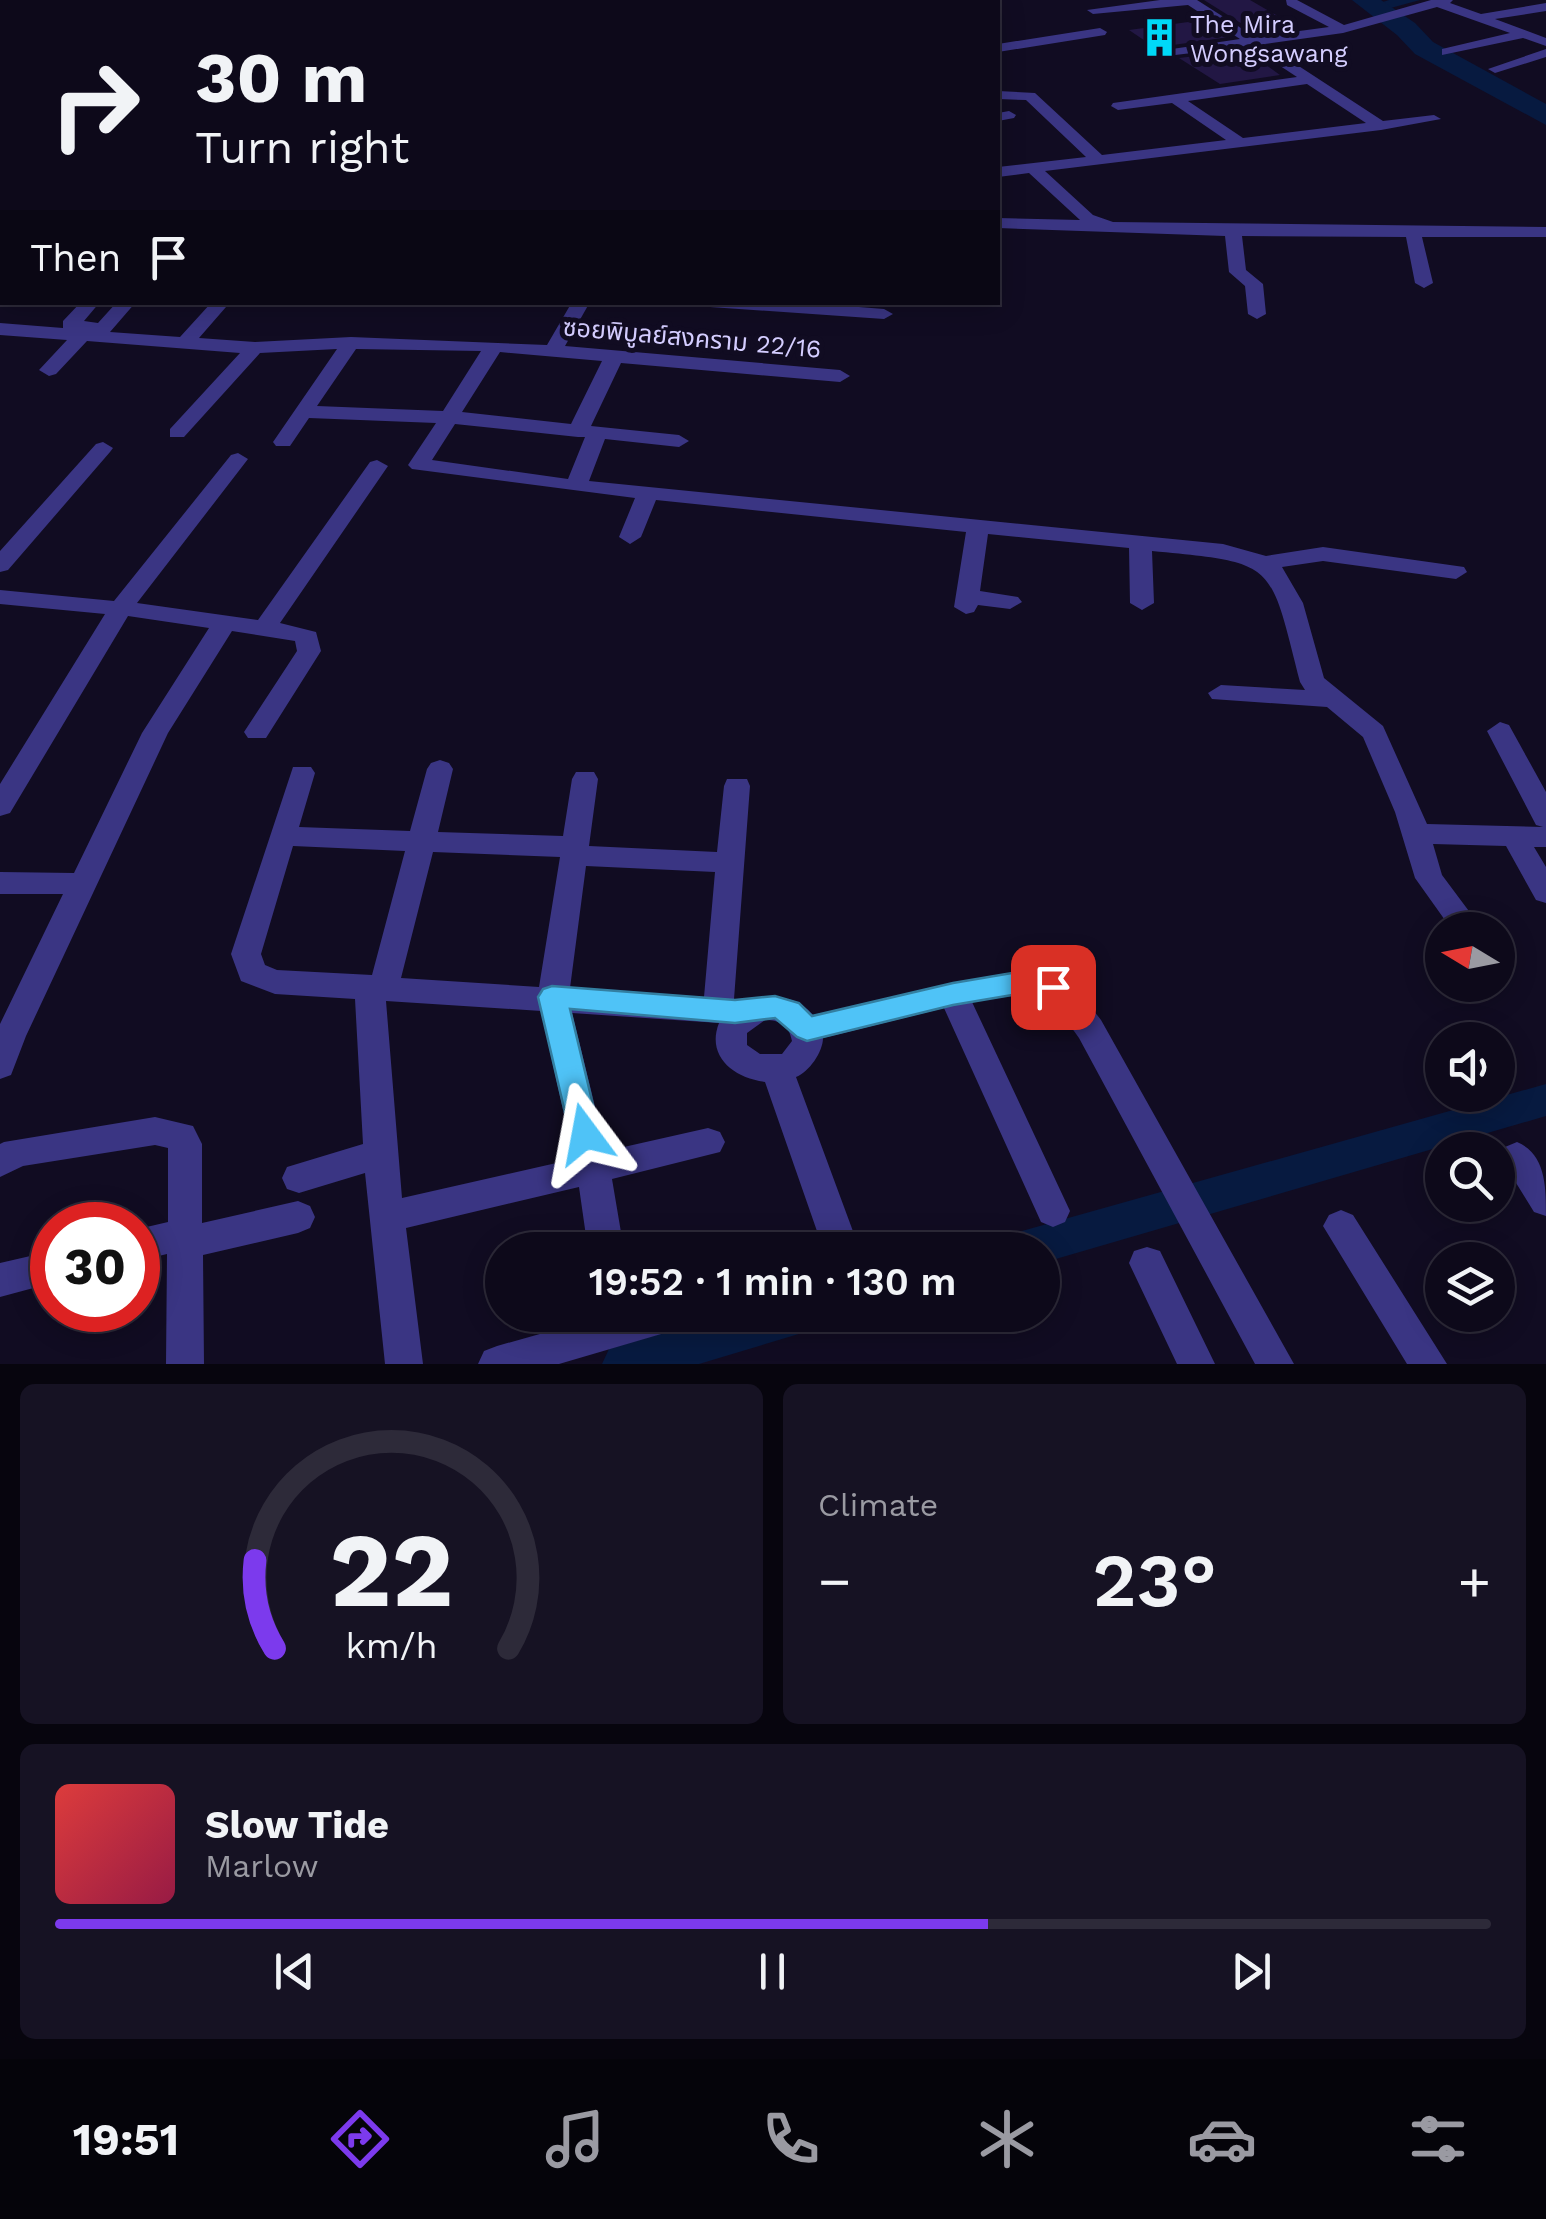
<!DOCTYPE html>
<html lang="en">
<head>
<meta charset="utf-8">
<style>
  body { margin:0; font-family:"Work Sans","Noto Sans Thai",sans-serif; background:#161223; color:#f1f3f6; height:100vh; display:flex; flex-direction:column; font-size:38px; white-space:nowrap }
  * { box-sizing:border-box; margin:0 }
  p { font-size:32px; color:#9a9aa2 }
  .icon { flex:none; width:55px; height:55px; fill:none; stroke:currentColor; stroke-width:2; stroke-linecap:round; stroke-linejoin:round }
  .map { position:relative; height:1364px; overflow:hidden }
  .details { display:flex; flex-direction:column; gap:20px; padding:20px; background:#07050e; flex:1 }
  .details>* { flex:none }
  .hud { position:absolute; left:0px; top:0px; width:1000px; height:305px; box-shadow:0 5px 25px #0003,0 0 0 2px #2d2a39; background:#0d091a; color:#f1f3f6; overflow:hidden }
  .needle { width:65px; rotate:280deg }
  .tools { position:absolute; left:1425px; top:912px; display:grid; gap:20px }
  .tools a { display:grid; place-items:center; width:90px; height:90px; border-radius:50%; background:#0d091a; box-shadow:0 5px 25px #0003,0 0 0 2px #2d2a39; font-size:50px }
  .speed { position:absolute; left:30px; top:1202px; display:flex; gap:20px; font-size:50px; font-weight:700; text-align:center }
  .speed>* { display:grid; place-content:center; width:130px; height:130px; border-radius:50%; background:#0d091a; box-shadow:0 5px 25px #0003,0 0 0 2px #2d2a39; line-height:1 }
  .speed .limit { border:15px solid #d22; background:#fff; color:#111 }
  .pin { position:absolute; display:grid; place-items:center; width:85px; height:85px; color:#fff; margin:-42px; border-radius:20px; box-shadow:0 5px 15px #0006 }
  .me { position:absolute; width:110px; margin:-55px; rotate:347deg; stroke-linejoin:round; filter:drop-shadow(0 0 8px #0008) }
  .turn { display:flex; align-items:center; gap:35px; height:210px; padding:0 30px; font-size:45px }
  .turn .icon { width:130px; height:130px; stroke-width:2.5 }
  .turn b { display:block; font-size:70px; line-height:85px }
  .then { display:flex; align-items:center; height:95px; padding:0 30px; background:#0003; gap:20px; font-size:38px }
  .big { font-size:75px; font-weight:600; line-height:1.1 }
  .details .card { flex:1; display:flex; flex-direction:column; justify-content:center; gap:15px; min-width:0; padding:0 35px; border-radius:15px; background:#161223 }
  .details .dial { align-items:center; gap:0 }
  .dial svg { height:260px; overflow:visible; fill:none; stroke:#2d2a39; stroke-width:7; stroke-linecap:round; text-anchor:middle }
  .dial text { fill:#f1f3f6; stroke:none }
  .song { display:flex; align-items:center; gap:30px }
  .cover { width:120px; height:120px; border-radius:15px; background:linear-gradient(135deg,hsl(0 70% 55%),hsl(340 70% 35%)) }
  .played { height:10px; border-radius:5px; background:linear-gradient(90deg,#7c3aed 65%,#2d2a39 65%) }
  .keys { display:flex; justify-content:space-around; direction:ltr }
  .heat { display:flex; justify-content:space-between; align-items:center; font-size:55px; direction:ltr }
  .details .tiles { flex:1; display:grid; gap:20px; grid-template-columns:1fr 1fr }
  .card:last-child { grid-column:span 2 }
  .trip { position:absolute; left:485px; top:1232px; width:575px; height:100px; border-radius:50px; background:#0d091a; box-shadow:0 5px 25px #0003,0 0 0 2px #2d2a39; font-weight:600; line-height:100px; text-align:center }
  .menu { display:flex; height:160px; justify-content:space-around; align-items:center; background:#05040a; color:#9a9aa2 }
  .menu .icon { width:70px; height:70px }
  .menu .current { color:#7c3aed }
  .menu b { font-size:45px; color:#f1f3f6 }
  .map>svg:first-child { display:block }
</style>
</head>
<body>
<div class="map">
<svg width="1546" height="1364" viewBox="0 0 1546 1364">
  <rect width="100%" height="100%" fill="#110c22"/>
  <g fill="none" stroke-linecap="round" stroke-linejoin="round">
    <path fill="#071a40" fill-rule="evenodd" d="M1389 0H1420L1376 12 1368 7Z
      M1546 1084V1116L1042 1263V1250H1001L1007 1236 1022 1231Z
      M722 1315H818L812 1330 699 1364H602L609 1349Z"/>
    <path fill="#071a40" fill-rule="evenodd" d="M1352 0H1381L1415 23 1433 42 1546 104V125L1415 54 1397 35Z"/>
  </g>
  <path fill="#221744" d="M1204 0H1250L1297 27 1255 32Z
    M1203 20 1229 37 1166 46 1160 51 1129 30Z
    M1245 50 1280 75 1220 84 1179 58Z"/>
  <g fill="none" stroke-linecap="round" stroke-linejoin="round">
    <path fill="#3a3583" fill-rule="evenodd" d="M635 0H647V2H635Z
      M1160 0H1197L1255 37 1329 27 1287 5 1286 0H1297L1344 25 1431 0H1453L1450 3 1481 14 1546 3V11L1495 19 1546 38V46L1523 38 1442 55V49L1510 33 1437 7 1343 33 1265 44 1383 121 1434 115 1441 119 1381 130 1045 171 1093 215 1113 222 1546 227V237H1422L1433 283 1424 288 1415 283 1406 237 1242 236 1246 270 1263 284 1266 314 1257 319 1248 314 1245 286 1229 272 1225 236 998 228V218L1080 220 1029 173 998 177V167L1086 157 1026 100 998 99V91L1035 93 1102 155 1226 140 1172 103 1118 110 1111 106 1113 103 1297 77 1250 46 1167 56V50L1172 49 1240 39 1188 5 1093 14 1087 10ZM1307 84 1366 123 1243 138 1188 101Z
      M0 12H2V20H0Z
      M1100 28 1107 32 1105 35 998 52V44Z
      M1546 49V57L1495 73 1488 69Z
      M0 70H2V78H0Z
      M1009 111 1016 115 1014 118 998 121V113Z
      M0 127H2V135H0Z
      M0 149 2 150V159H0Z
      M0 191H2V201H0Z
      M81 302H100L84 321 98 323 117 302H136L110 332 180 337 211 303 221 302 226 307 199 338 255 342 351 337 547 345 572 302H590L565 346 840 370 850 376 840 382 621 363 591 426 679 435 689 441 679 447 605 439 589 481 1223 544 1266 556 1323 547 1464 567 1467 572 1456 579 1323 561 1282 567 1303 603 1324 678 1383 726 1427 824 1543 827 1536 825 1487 731 1500 722 1509 725 1546 792V847H1534L1546 867V903L1536 900 1506 846 1433 844 1442 875 1483 930H1452L1415 878 1395 812 1363 737 1327 707 1212 699 1208 693 1221 685 1305 690 1300 682C1269 561 1278 563 1152 551L1154 603 1142 610 1130 603 1129 548 988 534 980 591 1018 597 1022 602 1010 609 978 605 974 612 966 614 954 607 966 532 656 500 641 537 630 544 619 537 635 498 412 469 408 465 436 423 309 418 290 446H276L273 442 337 349 260 353 184 437H170V429L240 353 87 341 56 374 49 376 39 370 67 340 0 335V323L63 328V321ZM356 349 481 351 443 411 317 406ZM500 352 602 361 571 424 462 412ZM455 424 578 437H585L568 479 432 460Z
      M701 302H796L884 309 893 314 884 319 710 307Z
      M103 442 113 448 110 452 8 570 0 572V551L96 444Z
      M238 453 248 459 137 603 258 620 370 462 377 460 388 466 280 623 316 632 321 651 266 738H248L244 732 297 651 295 641 232 631 168 733 26 1036 11 1075 0 1079V1024L63 894H0V872L74 873 142 733 209 628 128 616 10 813 0 816V784L105 614 0 604V590L114 601 231 455Z
      M440 760 449 763 453 769 438 832 563 836 572 779 576 772H594L598 779 589 846 717 852 724 786 727 779H747L750 786 734 999C763 1001 790 988 813 1015L1007 973C1059 972 1071 980 1101 1020L1294 1364H1255L1079 1038C1042 986 1033 993 972 1002L1070 1211 1065 1222 1053 1227 1041 1222 944 1008 823 1038C823 1052 809 1072 796 1077L854 1234 855 1250H819L818 1234 765 1082C733 1078 706 1056 719 1023L572 1013 606 1151 708 1128 720 1132 725 1142 720 1152 612 1179 624 1250H588L579 1187 406 1228 423 1364H385L365 1173 299 1193 287 1189 282 1178 287 1167 363 1144 355 999 275 994 241 981 231 954 293 767H311L315 773 299 827 410 831 427 769 431 763ZM293 846 405 851 372 975 277 970 265 965 261 954ZM433 852 560 857 539 987 401 978ZM586 866 715 872 704 997 570 988ZM386 1001 541 1011 574 1159 402 1198ZM765 1020C780 1020 789 1025 792 1041L782 1054H760L747 1045V1033Z
      M155 1117 193 1126 202 1144V1223L298 1201 310 1206 315 1217 310 1228 298 1233 203 1255 204 1364H166L167 1254 138 1261V1229L168 1222V1148L155 1145 23 1166 0 1177V1144L4 1142Z
      M1517 1142C1546 1154 1546 1187 1546 1216L1534 1212 1500 1157 1505 1147Z
      M1341 1210 1353 1215 1447 1364H1407L1323 1226 1329 1215Z
      M1147 1247 1160 1251 1215 1364H1177L1129 1263 1134 1251Z
      M52 1251V1283L0 1297V1263Z
      M607 1315H686L681 1327 668 1332 559 1364H478L484 1351 497 1346Z"/>
  </g>
  <path fill="#4fc3f7" stroke="#337fa1" stroke-width="2.5" d="M1030 970 1063 979 1067 987 1063 995 1053 998 1030 992 953 1005 807 1041 797 1037 775 1018 735 1023 570 1009 600 1134 595 1143 585 1147 574 1143 570 1134 538 997 543 989 552 986 735 1000 775 996 799 1003 812 1016 953 983Z"/>
  <defs>
    <symbol id="building-bare" viewBox="-9 -9 18 18"><path d="M-4-6H4V6H1V3H-1V6H-4ZM-2.5-4.3h1.7v1.8h-1.7ZM.8-4.3h1.7v1.8H.8ZM-2.5-1h1.7V.8h-1.7ZM.8-1h1.7V.8H.8Z" fill="#00d9f8" stroke="#110c22" stroke-width="2.5" paint-order="stroke"/></symbol>
  </defs>
  <g fill-rule="evenodd">
    <use href="#building-bare" x="1132" y="10" width="55" height="55"/>
  </g>
  <g text-anchor="middle" dominant-baseline="central" stroke-width="10" stroke-linejoin="round" paint-order="stroke">
    <g font-size="25" fill="#d4cdff" stroke="#110c22" text-anchor="start">
      <text x="1190" y="24">The Mira<tspan x="1190" dy="29">Wongsawang</tspan></text>
    </g>
    <g font-size="25" fill="#d4cdff" stroke="#110c22">
      <text transform="translate(692 338) rotate(5)">ซอยพิบูลย์สงคราม 22/16</text>
    </g>
  </g>
</svg>
<div class="tools">
<a><svg class="needle" viewBox="-14 -14 28 28"><path d="M0-13l5 13h-10z" fill="#e53935"/><path d="M0 13l5-13h-10z" fill="#9a9aa2"/></svg></a>
<a><svg class="icon" aria-label="sound" viewBox="0 0 24 24"><path d="M4 9h4l5-4v14l-5-4H4zM17 9q2 3 0 6"/></svg></a>
<a><svg class="icon" aria-label="search" viewBox="0 0 24 24"><circle cx="10" cy="10" r="6"/><path d="M15 15l6 6"/></svg></a>
<a><svg class="icon" aria-label="layers" viewBox="0 0 24 24"><path d="M12 4l9 5-9 5-9-5zM3 14l9 5 9-5"/></svg></a>
</div>
<div class="speed"><div class="limit">30</div></div>
<div class="pin" style="left:1053px;top:987px;background:#d93025"><svg class="icon" aria-label="arrive" viewBox="0 0 24 24"><path d="M6 21V4h12l-3 4 3 4H6"/></svg></div>
<svg class="me" style="left:585px;top:1134px" viewBox="-20 -20 40 40"><path d="M0-17L14 15 0 8-14 15z" fill="#4fc3f7" stroke="#fff" stroke-width="4"/></svg>
<div class="trip">19:52 · 1 min · 130 m</div>
<div class="hud">
<div class="turn"><svg class="icon" aria-label="right" viewBox="0 0 24 24"><path d="M7 20v-9h11M14 6l5 5-5 5"/></svg><div><b>30 m</b>Turn right</div></div>
<div class="then">Then<svg class="icon" aria-label="arrive" viewBox="0 0 24 24"><path d="M6 21V4h12l-3 4 3 4H6"/></svg></div>
</div>
</div>
<section class="details">
<div class="tiles">
<div class="card dial"><svg viewBox="0 0 100 80">
<path d="M14 69A42 42 0 1 1 86 69"/>
<path d="M14 69A42 42 0 0 1 8 42" stroke="#7c3aed"/>
<text x="50" y="56" font-size="32" font-weight="700">22</text>
<text x="50" y="72" font-size="11">km/h</text>
</svg></div>
<div class="card"><p>Climate</p>
<div class="heat"><a>−</a><b class="big">23°</b><a>+</a></div>
</div>
<div class="card">
<div class="song"><i class="cover"></i><div><b>Slow Tide</b><p>Marlow</p></div></div>
<div class="played"></div>
<div class="keys"><svg class="icon" aria-label="previous" viewBox="0 0 24 24"><path d="M18 5L8 12l10 7zM5 5v14"/></svg><svg class="icon" aria-label="pause" viewBox="0 0 24 24"><path d="M8 5v14M16 5v14"/></svg><svg class="icon" aria-label="next" viewBox="0 0 24 24"><path d="M6 5l10 7-10 7zM19 5v14"/></svg></div>
</div>
</div>
</section>
<nav class="menu">
<b>19:51</b>
<svg class="icon current" aria-label="directions" viewBox="0 0 24 24"><path d="M12 3l9 9-9 9-9-9zM9 14v-3h6M13 9l2 2-2 2"/></svg>
<svg class="icon" aria-label="music" viewBox="0 0 24 24"><path d="M9 18V5l10-2v13"/><circle cx="6" cy="18" r="3"/><circle cx="16" cy="16" r="3"/></svg>
<svg class="icon" aria-label="phone" viewBox="0 0 24 24"><path d="M5 4h4l2 5-3 2q2 4 5 5l2-3 5 2v4C11 20 4 13 5 4z"/></svg>
<svg class="icon" aria-label="climate" viewBox="0 0 24 24"><path d="M12 3v18M4 7l16 10M4 17L20 7"/></svg>
<svg class="icon" aria-label="car" viewBox="0 0 24 24"><path d="M5 17H2v-5l4-1 3-4h7l3 4 3 1v5h-3M9 17h6M6 11h13"/><circle cx="7" cy="17" r="2"/><circle cx="17" cy="17" r="2"/></svg>
<svg class="icon" aria-label="filters" viewBox="0 0 24 24"><path d="M4 7h16M4 17h16"/><circle cx="9" cy="7" r="2"/><circle cx="15" cy="17" r="2"/></svg>
</nav>
</body>
</html>
